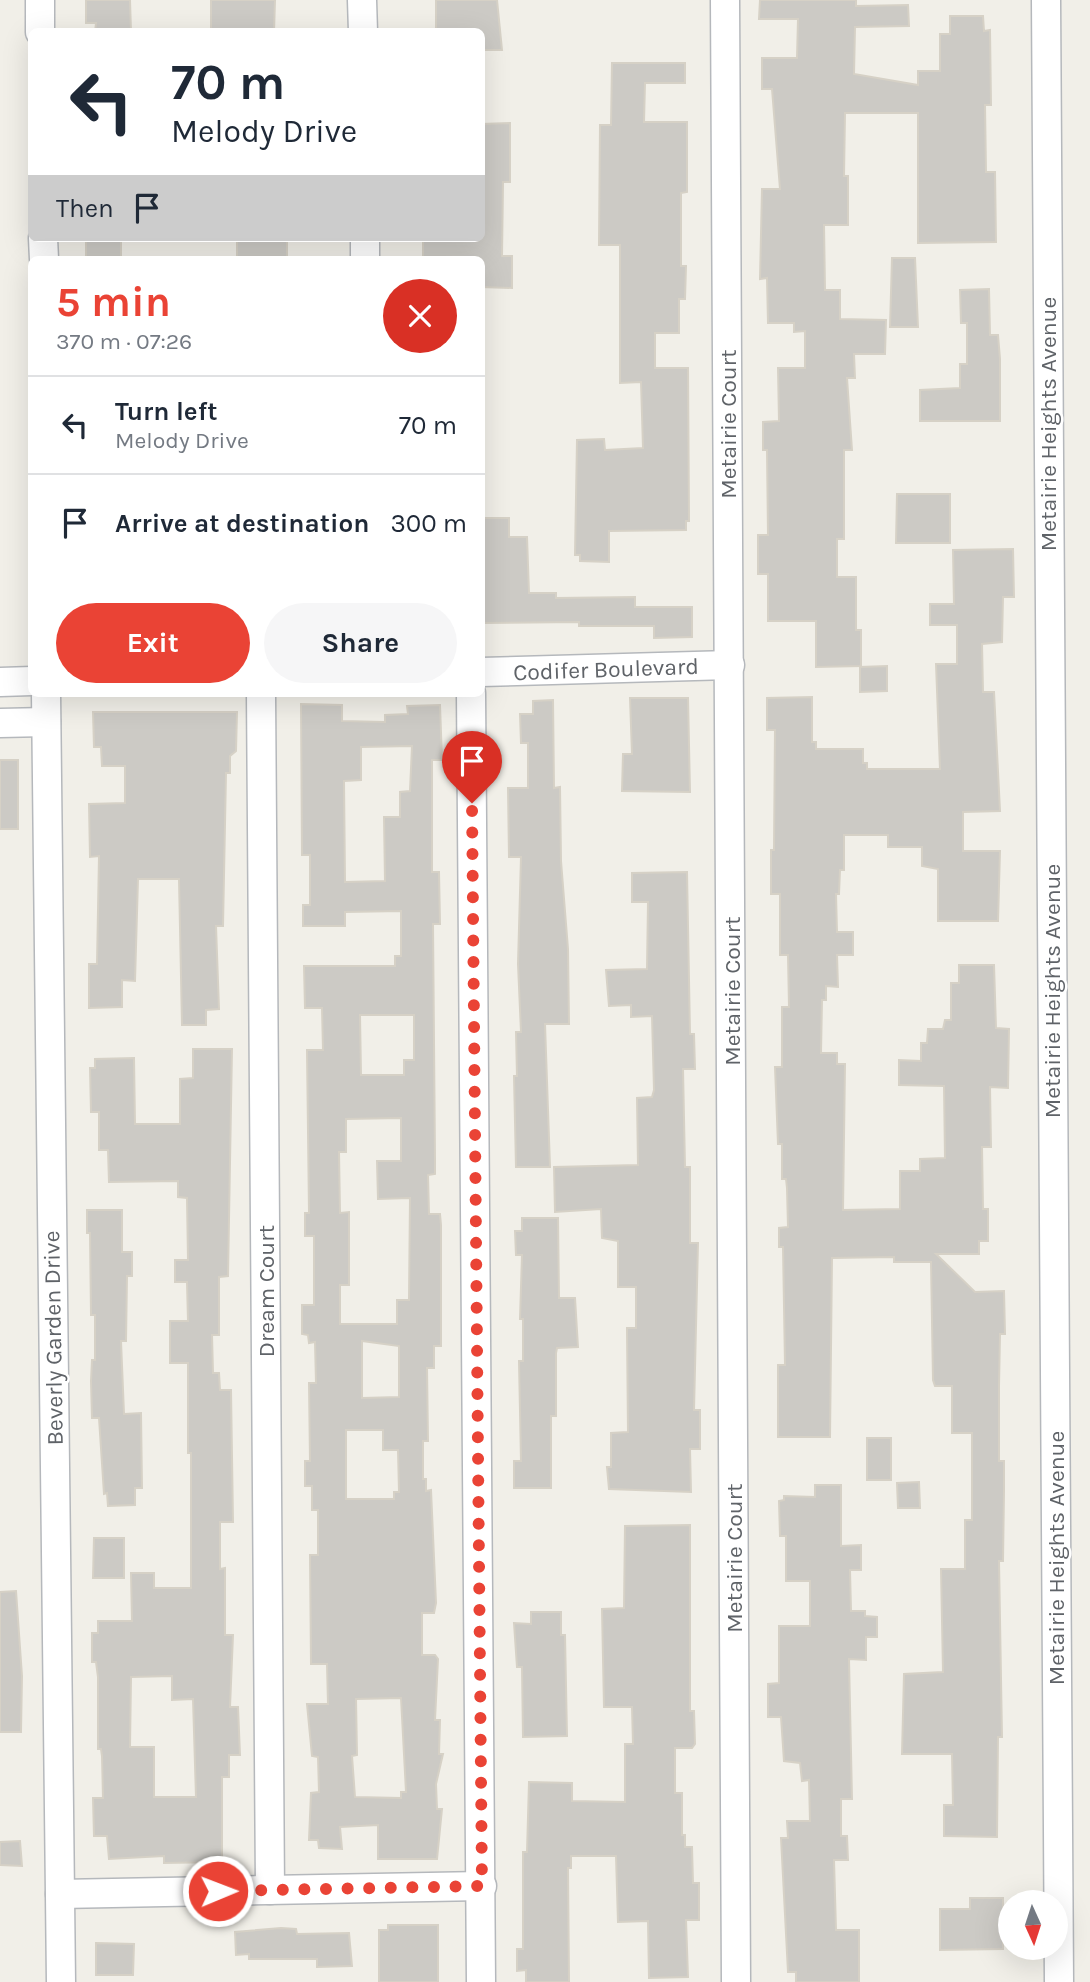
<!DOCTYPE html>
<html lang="en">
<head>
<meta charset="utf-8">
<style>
	body { margin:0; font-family:Karla,sans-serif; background:#f6f6f7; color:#1f2937; height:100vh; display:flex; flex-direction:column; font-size:26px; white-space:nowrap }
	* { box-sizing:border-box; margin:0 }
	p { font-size:23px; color:#747a83 }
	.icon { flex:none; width:38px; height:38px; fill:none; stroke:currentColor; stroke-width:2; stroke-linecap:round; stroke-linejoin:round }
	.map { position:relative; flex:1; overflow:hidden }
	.details { position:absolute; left:28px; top:256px; width:457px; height:441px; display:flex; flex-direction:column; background:#fff; border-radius:10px; box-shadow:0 7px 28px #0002 }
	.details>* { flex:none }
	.banner { position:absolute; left:28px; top:28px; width:457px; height:214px; border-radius:10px; box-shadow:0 7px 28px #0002; background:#fff; color:#1f2937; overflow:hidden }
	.needle { width:46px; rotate:177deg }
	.controls { position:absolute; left:998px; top:1890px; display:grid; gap:14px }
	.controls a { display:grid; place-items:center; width:70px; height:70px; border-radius:50%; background:#fff; box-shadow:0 7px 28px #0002; font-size:35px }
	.pin { position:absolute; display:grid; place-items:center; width:60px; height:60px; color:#fff; margin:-72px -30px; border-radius:50% 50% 50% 0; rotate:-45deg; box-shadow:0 0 7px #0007 }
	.pin .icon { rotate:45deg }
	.me { position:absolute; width:77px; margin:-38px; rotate:89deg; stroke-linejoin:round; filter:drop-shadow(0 0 5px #0008) }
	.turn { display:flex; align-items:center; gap:24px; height:147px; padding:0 28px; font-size:32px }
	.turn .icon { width:91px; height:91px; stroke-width:2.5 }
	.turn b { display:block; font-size:49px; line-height:60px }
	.then { display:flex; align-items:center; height:66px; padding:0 28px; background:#0003; gap:14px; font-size:26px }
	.round { display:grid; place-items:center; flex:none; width:74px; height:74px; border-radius:37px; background:#f6f6f7 }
	.headline { display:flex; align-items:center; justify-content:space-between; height:119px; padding:0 28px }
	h1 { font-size:42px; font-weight:700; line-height:52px; color:#ea4335 }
	.button { display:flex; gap:14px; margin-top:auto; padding:14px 28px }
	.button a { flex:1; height:80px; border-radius:42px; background:#ea4335; color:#fff; font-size:28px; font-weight:700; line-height:80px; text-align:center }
	.button a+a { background:#f6f6f7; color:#1f2937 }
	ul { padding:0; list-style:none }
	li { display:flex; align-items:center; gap:21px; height:98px; padding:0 28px; border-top:2px solid #e0e1e3 }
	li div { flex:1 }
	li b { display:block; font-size:26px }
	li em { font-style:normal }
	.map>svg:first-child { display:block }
</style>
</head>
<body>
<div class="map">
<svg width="1090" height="1982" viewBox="0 0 1090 1982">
	<rect width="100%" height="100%" fill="#f1efe8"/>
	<!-- building -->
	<g fill="#cccac5" stroke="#d6d1c6" stroke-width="2" fill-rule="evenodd">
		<polygon points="86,0 130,0 131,32 95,32 96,23 86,23"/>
		<polygon points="211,0 275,0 274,32 211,32"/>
		<polygon points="436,0 497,0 502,50 481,50 481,32 436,32"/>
		<polygon points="760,0 856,0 856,6 908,5 909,26 855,27 854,74 918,85 918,71 940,71 940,34 950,34 950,16 983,16 984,31 990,30 991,105 985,105 986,172 995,172 996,242 918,243 918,113 845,113 844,176 848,176 848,225 824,225 825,290 840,290 840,319 886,320 885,354 854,354 855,378 847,378 852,450 844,450 844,539 837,539 837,577 856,577 856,630 861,630 861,666 816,667 816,621 768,621 768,574 758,574 758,535 768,535 767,450 763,450 763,422 779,421 778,368 805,368 805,331 794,332 794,323 768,323 767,278 760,279 762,189 780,189 772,89 762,89 762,58 797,58 798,19 759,19"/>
		<polygon points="612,63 685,63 685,83 645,83 644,122 687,122 687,192 681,193 681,266 686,266 685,299 679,299 679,333 655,333 655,368 688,368 689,521 686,521 686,530 609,531 609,562 580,561 580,555 575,555 577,440 604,439 605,450 643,448 641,382 620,383 620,245 599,245 600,125 611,125"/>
		<polygon points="510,123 510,182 503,182 502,256 512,256 512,288 481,287 481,259 423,259 423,238 481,238 481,124"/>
		<rect x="86" y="238" width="35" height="21"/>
		<rect x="237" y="238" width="50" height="21"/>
		<polygon points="892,258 915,258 918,327 890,327"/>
		<polygon points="989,289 990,335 998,335 1000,359 1000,421 920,421 920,390 960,388 960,364 967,364 967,323 961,323 960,290"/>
		<polygon points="897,494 950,494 950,543 896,543"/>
		<polygon points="481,518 509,518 509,537 527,537 529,593 556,593 556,598 635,597 635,607 692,607 692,637 654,638 654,626 579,626 579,622 481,623"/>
		<polygon points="1013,549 1014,597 1003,597 1002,642 982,644 983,692 994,692 1000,811 963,812 963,851 1000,851 998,921 938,921 938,869 922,866 922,847 888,847 888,835 844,835 844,870 840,870 839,894 836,894 837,932 853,932 853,955 837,955 838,987 826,986 826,1000 822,1000 821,1053 837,1053 837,1064 845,1064 843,1210 900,1209 900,1171 920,1171 920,1159 945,1158 944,1086 899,1085 899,1060 921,1061 921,1043 927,1043 928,1029 943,1029 945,1020 951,1020 951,983 959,983 959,965 994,965 996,1028 1009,1029 1008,1088 990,1087 991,1147 982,1147 983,1209 988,1209 988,1241 979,1241 979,1254 936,1254 975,1292 1004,1291 1005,1334 1000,1334 999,1386 999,1461 1004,1461 1004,1491 1003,1561 999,1561 1002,1737 998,1737 997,1837 944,1836 944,1805 953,1805 952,1754 902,1754 904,1674 943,1672 941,1569 965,1569 965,1520 972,1520 972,1433 952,1433 952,1386 935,1386 933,1380 931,1262 894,1262 894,1257 832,1258 830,1437 778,1437 778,1365 785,1365 783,1247 779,1247 779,1228 788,1227 787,1188 786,1179 782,1179 782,1144 778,1144 775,1067 782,1067 782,1007 789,1007 788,955 780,955 780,894 771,894 771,850 774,850 775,730 767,730 767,698 812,697 812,742 816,742 816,749 863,749 863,763 867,763 867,769 940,769 936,664 957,664 957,625 930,625 930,604 954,604 953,550"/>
		<polygon points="887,666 887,691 860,692 860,667"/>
		<polygon points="630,698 688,698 690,792 622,791 623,754 632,754"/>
		<polygon points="553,700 554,788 560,787 561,861 568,949 569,1024 545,1024 550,1167 516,1167 514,1076 517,1076 516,1032 521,1032 518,964 521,857 509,857 508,788 528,788 528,743 521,743 520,714 533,714 533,701"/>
		<path d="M301 704 342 705V721L385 722V715L408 714 407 706 440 705 442 760H432V872H439L440 924H433L435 1160V1174L428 1175 429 1214H440L441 1225V1346H434V1368H427L428 1441H423V1479H426V1491L431 1490 436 1603 434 1613H422V1655H435L438 1659 435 1720H440L439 1754H443L436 1784 437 1809H442L437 1859H378V1825L340 1827 342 1849 319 1848 318 1840H309L311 1793 319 1792 318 1757 312 1756 307 1704H328L327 1664H311L310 1555H318V1510H312V1486H305V1461H310L309 1383H316L315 1342 309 1343 308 1335 302 1334V1305H314V1236H305V1213H309L307 1050H323L322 1008H305L304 966H395V956H401V911L345 912V926H303V905H310V855H302ZM412 746 410 791 400 792V817H384L385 881 345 882 344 781 361 780V747ZM360 1015H414V1060H404V1075H361ZM401 1118V1161H377L378 1199 410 1198 409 1300H397V1324H340V1285H349V1212L340 1213 339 1152H346V1119ZM362 1341 399 1346V1397L362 1398ZM346 1430H383V1450H398L399 1492H394V1499H346ZM401 1698 406 1792H401V1798L355 1797 352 1756 357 1755 356 1699Z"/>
		<polygon points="93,712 237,712 236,751 230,756 230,773 226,773 223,926 216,926 219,1009 206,1010 206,1025 182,1025 179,879 138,879 135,981 122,980 122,1007 89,1008 89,964 97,964 99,856 90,857 89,804 125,803 125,766 102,766 101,747 94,747"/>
		<rect x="0" y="760" width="18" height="69"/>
		<polygon points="687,872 690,1034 694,1034 695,1069 683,1069 685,1167 690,1167 690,1243 698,1243 694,1410 700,1410 700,1449 690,1449 691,1492 609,1489 607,1467 611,1467 611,1433 628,1432 627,1328 636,1328 636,1287 618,1287 618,1241 602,1238 601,1209 555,1212 554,1167 638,1165 637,1098 652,1097 654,1090 652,1016 631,1017 631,1005 609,1006 606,970 647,969 648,902 632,902 632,873"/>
		<path d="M193 1049H232L228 1276 219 1277V1335H212L213 1373H219L220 1390H231L233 1522H220V1569L225 1568V1635H233L230 1707H238L240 1755H229V1777H222V1862L164 1863V1856L109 1859 107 1836H94L93 1798H103L102 1756 101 1749H98V1677L96 1662H92V1633H98V1621H132L131 1573H154V1588H191V1453H188V1363H170V1321H188L187 1282H175V1260H188L187 1198 178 1197V1181L109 1182 108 1150H99V1112H91L90 1068H95V1059L134 1058 135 1124H180V1079L193 1078ZM172 1676V1700L193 1699 196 1797H154V1747H130L131 1677Z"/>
		<polygon points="87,1210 122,1210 122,1252 132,1252 132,1276 127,1276 126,1341 121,1341 124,1414 141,1413 142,1488 135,1488 135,1505 108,1506 107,1493 104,1494 99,1418 92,1418 91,1381 92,1360 95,1360 95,1315 91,1315 90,1233 87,1233"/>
		<polygon points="522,1218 558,1218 559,1298 575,1298 578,1347 557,1348 556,1353 556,1416 551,1416 551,1488 514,1488 514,1461 521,1461 519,1361 523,1361 523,1319 520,1319 522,1255 516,1255 515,1231 522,1231"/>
		<rect x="867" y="1438" width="24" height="42"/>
		<polygon points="919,1482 920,1508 898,1508 897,1483"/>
		<polygon points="815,1485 841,1485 841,1546 861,1545 861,1570 850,1570 851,1611 865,1611 865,1616 877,1617 877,1637 866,1637 866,1660 849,1659 852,1799 841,1799 841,1836 847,1836 848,1860 834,1860 836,1930 859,1930 859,1982 796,1982 796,1972 788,1972 781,1838 788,1838 787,1821 810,1821 809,1780 802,1781 800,1763 784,1761 781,1717 768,1717 768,1684 779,1683 779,1626 810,1626 810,1581 786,1581 786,1536 780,1536 779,1501 784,1500 784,1496 815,1497"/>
		<polygon points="690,1525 690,1711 694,1711 695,1744 692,1748 675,1748 675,1793 682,1793 682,1835 685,1835 685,1847 692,1847 693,1883 699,1883 699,1920 686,1920 688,1977 649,1978 648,1921 618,1922 616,1856 571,1856 571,1868 568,1868 569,1982 526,1982 526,1970 517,1971 517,1949 523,1949 523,1852 527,1852 529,1782 572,1783 572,1801 625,1802 625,1744 633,1744 632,1707 604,1707 602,1609 624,1608 625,1526"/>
		<polygon points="94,1538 124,1538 124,1578 93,1578"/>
		<polygon points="16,1591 22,1676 21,1732 0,1732 0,1592"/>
		<polygon points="531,1612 561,1612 561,1635 565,1635 567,1736 523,1737 522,1667 517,1667 514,1623 531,1624"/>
		<polygon points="20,1841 22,1866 0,1865 0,1842"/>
		<polygon points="970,1898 1003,1898 1003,1949 940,1950 940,1909 970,1909"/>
		<polygon points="388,1925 438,1925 438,1982 379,1982 379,1930 388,1930"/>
		<polygon points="281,1928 296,1929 297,1934 349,1933 352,1966 317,1967 317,1959 249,1959 249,1954 236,1955 235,1932"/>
		<polygon points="96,1943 134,1944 133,1975 96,1975"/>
	</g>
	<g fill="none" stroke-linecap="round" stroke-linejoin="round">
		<defs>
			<g id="minor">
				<polyline points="40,0 40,32"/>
				<polyline points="362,0 363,32"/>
				<polyline points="725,0 736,1982"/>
				<polyline points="1046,0 1059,1982"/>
				<polyline points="43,238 44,259"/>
				<polyline points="365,238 365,259"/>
				<polyline points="481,672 730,665"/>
				<polyline points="0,682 32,681"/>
				<polyline points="46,693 61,1982"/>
				<polyline points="261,693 270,1890"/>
				<polyline points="471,693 481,1982"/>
				<polyline points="0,723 46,722"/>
				<polyline points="60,1894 482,1886"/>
			</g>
		</defs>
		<!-- minor casing -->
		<use href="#minor" stroke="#b5b8bc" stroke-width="31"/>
		<!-- minor -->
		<use href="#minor" stroke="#fff" stroke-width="28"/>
	</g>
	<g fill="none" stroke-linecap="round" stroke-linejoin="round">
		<!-- route -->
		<polyline stroke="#ea4335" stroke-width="12" stroke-dasharray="0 21.6" points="218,1891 482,1886 472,803"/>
	</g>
	<g text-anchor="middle" stroke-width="5" stroke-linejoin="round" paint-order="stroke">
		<!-- street labels -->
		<g font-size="23" fill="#5f6368" stroke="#fff">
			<text transform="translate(728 424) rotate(-90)" y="8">Metairie Court</text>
			<text transform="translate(1048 424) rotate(-90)" y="8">Metairie Heights Avenue</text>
			<text transform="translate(606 669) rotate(-2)" y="8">Codifer Boulevard</text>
			<text transform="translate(732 991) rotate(-90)" y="8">Metairie Court</text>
			<text transform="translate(1052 991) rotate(-90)" y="8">Metairie Heights Avenue</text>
			<text transform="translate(266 1291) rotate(-90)" y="8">Dream Court</text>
			<text transform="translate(53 1338) rotate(-91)" y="8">Beverly Garden Drive</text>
			<text transform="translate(734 1558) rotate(-90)" y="8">Metairie Court</text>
			<text transform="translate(1056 1558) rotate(-90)" y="8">Metairie Heights Avenue</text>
		</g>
	</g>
</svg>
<div class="controls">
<a><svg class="needle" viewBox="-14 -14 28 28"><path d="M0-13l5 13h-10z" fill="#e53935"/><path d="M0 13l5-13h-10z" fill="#747a83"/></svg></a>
</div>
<div class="pin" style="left:472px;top:803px;background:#d93025"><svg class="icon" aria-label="arrive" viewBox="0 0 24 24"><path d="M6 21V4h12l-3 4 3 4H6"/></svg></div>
<svg class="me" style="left:218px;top:1891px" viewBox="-20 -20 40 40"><circle r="17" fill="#ea4335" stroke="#fff" stroke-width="3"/><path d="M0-11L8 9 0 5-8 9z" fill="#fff"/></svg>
<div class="banner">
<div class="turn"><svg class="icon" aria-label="left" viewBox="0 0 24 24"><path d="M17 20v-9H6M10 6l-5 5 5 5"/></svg><div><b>70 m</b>Melody Drive</div></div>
<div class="then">Then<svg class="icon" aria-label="arrive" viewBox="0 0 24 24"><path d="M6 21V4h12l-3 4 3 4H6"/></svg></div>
</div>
<section class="details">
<div class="headline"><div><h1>5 min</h1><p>370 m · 07:26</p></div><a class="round" style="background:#d93025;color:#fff"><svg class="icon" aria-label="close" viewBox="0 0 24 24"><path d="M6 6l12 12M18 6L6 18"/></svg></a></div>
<ul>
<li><svg class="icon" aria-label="left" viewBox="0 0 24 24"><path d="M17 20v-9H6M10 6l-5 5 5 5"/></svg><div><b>Turn left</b><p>Melody Drive</p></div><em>70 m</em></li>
<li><svg class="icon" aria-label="arrive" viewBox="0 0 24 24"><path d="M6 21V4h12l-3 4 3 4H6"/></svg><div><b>Arrive at destination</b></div><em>300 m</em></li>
</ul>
<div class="button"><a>Exit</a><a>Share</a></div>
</section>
</div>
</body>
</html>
